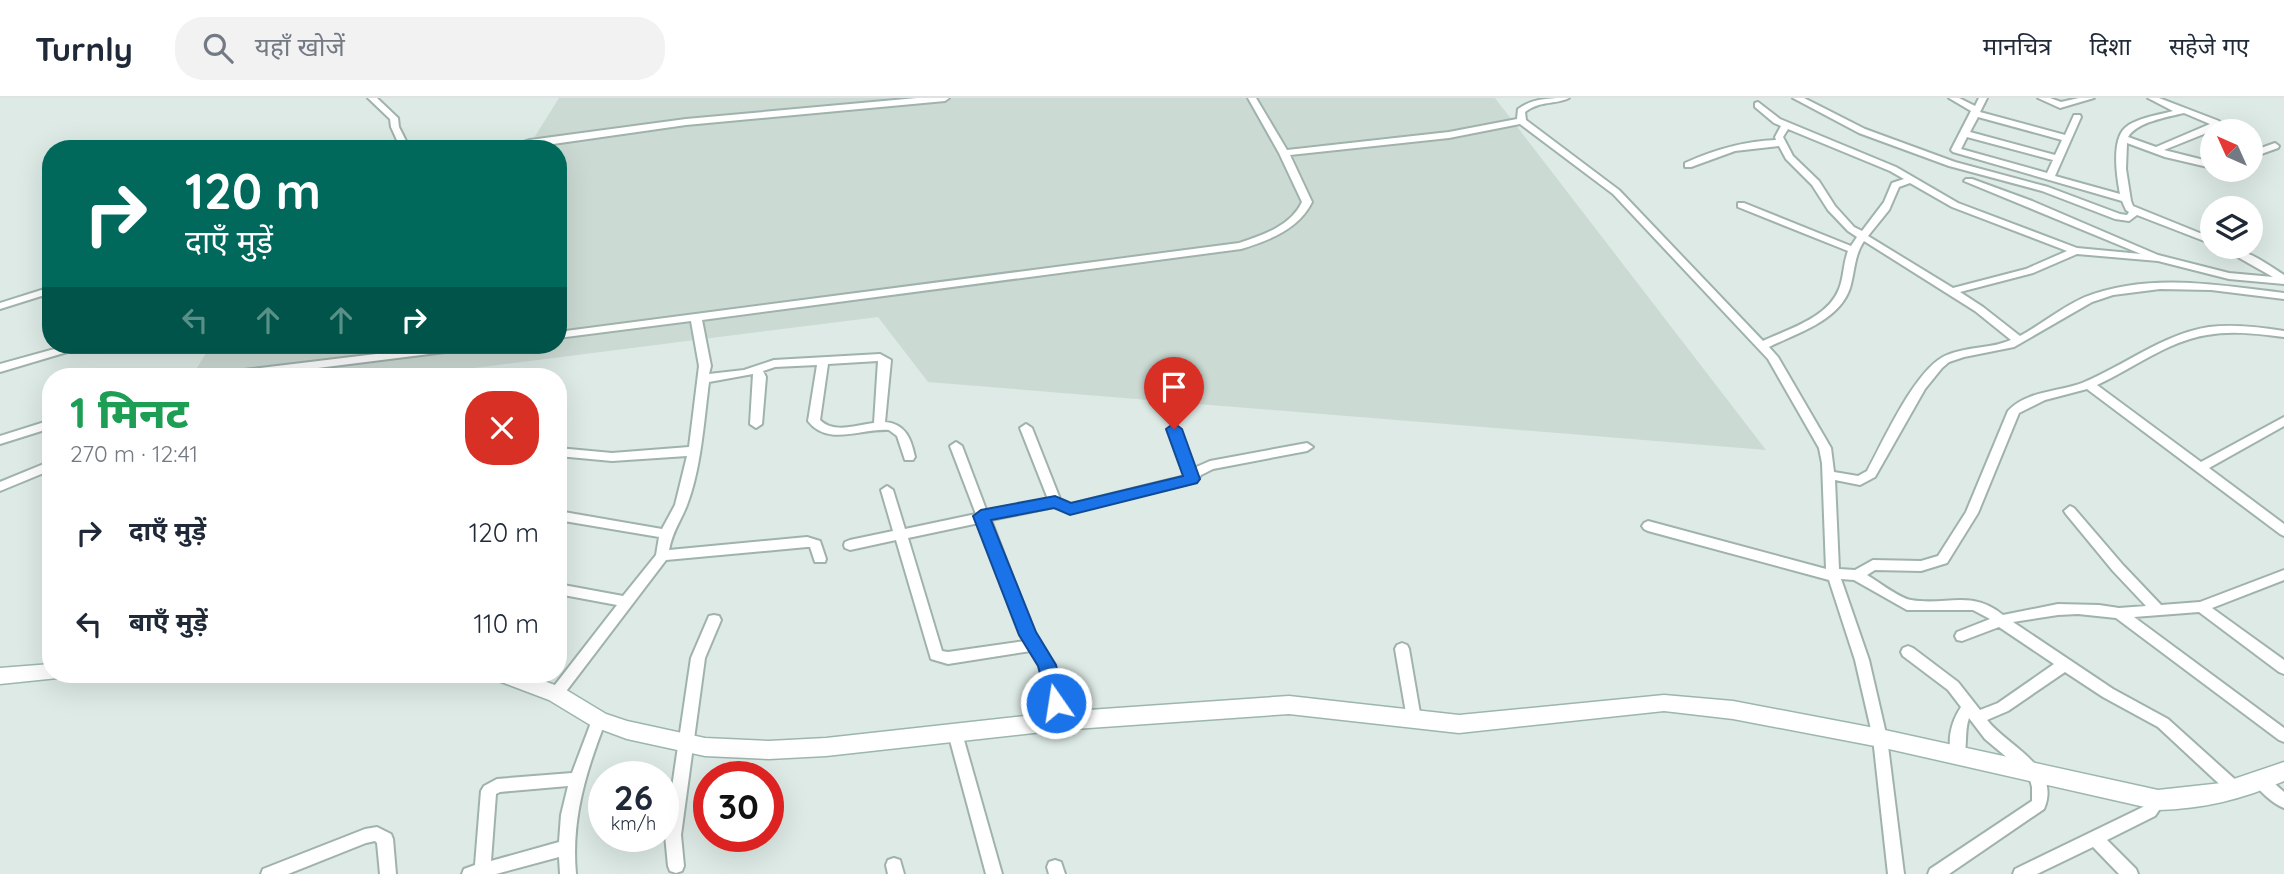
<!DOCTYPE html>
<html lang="hi">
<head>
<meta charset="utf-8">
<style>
	body { margin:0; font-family:Quicksand,"Noto Sans Devanagari",sans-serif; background:#f2f2f3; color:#1f2937; height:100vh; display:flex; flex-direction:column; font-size:26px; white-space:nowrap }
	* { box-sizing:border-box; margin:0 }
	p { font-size:23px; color:#747a83 }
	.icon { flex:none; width:38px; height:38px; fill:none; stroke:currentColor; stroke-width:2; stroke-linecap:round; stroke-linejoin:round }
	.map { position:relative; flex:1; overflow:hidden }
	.details { position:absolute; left:42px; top:270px; width:525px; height:315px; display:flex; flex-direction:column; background:#fff; border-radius:28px; box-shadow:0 7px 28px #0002 }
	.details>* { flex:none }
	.hud { position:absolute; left:42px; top:42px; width:525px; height:214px; border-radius:28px; box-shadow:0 7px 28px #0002; background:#00695c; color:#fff; overflow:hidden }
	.needle { width:46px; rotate:315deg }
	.buttons { position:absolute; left:2200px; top:21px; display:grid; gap:14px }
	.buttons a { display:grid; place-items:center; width:63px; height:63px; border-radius:50%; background:#fff; box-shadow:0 7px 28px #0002; font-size:35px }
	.speed { position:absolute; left:588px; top:663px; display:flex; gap:14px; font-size:35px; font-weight:700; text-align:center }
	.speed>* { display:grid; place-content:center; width:91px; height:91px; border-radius:50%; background:#fff; box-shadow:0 7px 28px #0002; line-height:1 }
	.speed small { font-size:18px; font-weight:400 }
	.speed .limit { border:10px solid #d22; background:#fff; color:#111 }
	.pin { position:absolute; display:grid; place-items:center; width:60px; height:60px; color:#fff; margin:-72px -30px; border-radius:50% 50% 50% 0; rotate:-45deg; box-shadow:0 0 7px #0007 }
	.pin .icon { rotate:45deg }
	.me { position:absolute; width:77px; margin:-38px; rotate:347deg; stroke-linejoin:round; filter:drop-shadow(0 0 5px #0008) }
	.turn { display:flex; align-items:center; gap:24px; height:147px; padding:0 28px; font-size:32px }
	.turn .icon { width:91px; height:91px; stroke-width:2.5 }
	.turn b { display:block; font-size:49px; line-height:60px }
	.lanes { display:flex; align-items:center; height:66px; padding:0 28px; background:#0003; justify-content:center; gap:35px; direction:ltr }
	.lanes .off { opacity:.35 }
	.round { display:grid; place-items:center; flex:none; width:74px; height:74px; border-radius:28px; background:#f2f2f3 }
	.overview { display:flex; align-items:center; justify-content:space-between; height:119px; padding:0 28px }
	h1 { font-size:42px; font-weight:800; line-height:52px; color:#1e9e55 }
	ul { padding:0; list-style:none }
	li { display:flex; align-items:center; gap:21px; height:91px; padding:0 28px }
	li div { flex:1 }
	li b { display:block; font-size:26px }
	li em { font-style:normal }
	header { display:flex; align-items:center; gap:42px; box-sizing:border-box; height:98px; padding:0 35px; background:#fff; border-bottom:2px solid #e0e1e3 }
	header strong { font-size:33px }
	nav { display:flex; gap:38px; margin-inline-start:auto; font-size:24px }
	.search { width:490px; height:63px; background:#f2f2f3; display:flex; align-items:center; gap:18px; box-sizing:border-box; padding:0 24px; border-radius:28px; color:#747a83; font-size:26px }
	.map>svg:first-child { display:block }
</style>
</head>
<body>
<header>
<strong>Turnly</strong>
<div class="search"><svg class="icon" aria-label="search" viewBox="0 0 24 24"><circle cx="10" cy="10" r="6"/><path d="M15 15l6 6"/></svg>यहाँ खोजें</div>
<nav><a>मानचित्र</a><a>दिशा</a><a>सहेजे गए</a></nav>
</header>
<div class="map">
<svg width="2284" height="776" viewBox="0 0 2284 776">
	<rect width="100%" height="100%" fill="#ddeae5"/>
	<!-- built -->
	<polygon fill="#ccdad4" points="559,0 1495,0 1766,352 928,284 878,219 410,278 192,278 211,247 558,247 558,51 527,51"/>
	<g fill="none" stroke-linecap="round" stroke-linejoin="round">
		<defs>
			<g id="street">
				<polygon points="368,0 377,0 398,20 399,29 410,51 401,51 391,29 390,21"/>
				<polygon points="917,0 949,0 945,3 686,27 518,51 502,51 530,42 686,21"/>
				<path d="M1248 0H1256L1287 52 1449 34 1517 21 1518 11C1533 0 1550 0 1569 0 1555 7 1541 2 1525 14L1526 22 1619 92 1763 243C1788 231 1828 220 1839 191 1844 179 1843 166 1848 153L1738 109V105H1744L1851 148 1857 139 1848 133 1828 112 1812 87 1786 61 1779 48 1735 53 1691 69H1685V65C1714 52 1744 43 1776 42L1775 39 1781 28 1774 25 1755 9V5L1758 4 1780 21 1896 69 1958 105 2077 150 2141 156 1964 83 1966 81H1972L2032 103 2158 157 2229 175 2273 179 2220 149C2242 148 2266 165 2284 177V186L2229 181 2158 163 2077 156 2033 175 1960 194 1983 209 2020 238C2042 226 2062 209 2085 199 2149 174 2218 187 2284 195V201L2211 192 2160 191 2113 197 2092 204 2014 249 1964 259 1949 264 1942 270 1925 291 1875 379 1860 387 1835 382 1839 471 1855 472 1873 462 1921 463 1938 458 1966 414 2008 313C2026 293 2058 294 2082 285 2124 268 2163 236 2209 229 2234 226 2259 229 2284 233V239C2259 236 2233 232 2207 237 2168 243 2132 271 2097 287L2201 364 2284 319V328L2209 370 2284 426V438L2280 436 2087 291 2045 302 2019 315 1978 415 1947 465 1921 473 1875 472 1867 477C1879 484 1899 500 1911 502 1947 508 1971 491 2003 517L2058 506 2099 507 2119 510 2146 508 2113 473 2066 416 2064 413 2070 408 2074 410 2123 467 2161 507 2200 504 2284 472V482L2212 510 2284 562V576L2279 574 2199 514 2134 519 2284 630V644L2279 642 2116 520 2078 516 2058 517 2013 524 2113 591 2168 621 2239 685 2242 690 2239 695 2234 697 2229 695 2158 629 2103 599 2065 574 2008 613 1987 622C2008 649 2062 669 2044 711L1949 776H1928L1930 771 2032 703V689L2029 678 1985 641 1969 620C1964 634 1968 649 1963 661L1958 663 1953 661C1946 644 1951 624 1961 609L1948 592 1903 558 1901 554 1903 550 1908 548 1913 550 1958 584 1980 612 1998 605 2054 566 1999 529 1962 543 1957 542 1955 538 1957 534 1990 521 1973 512H1907L1854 482 1841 481 1869 562 1887 640 1904 776H1888L1873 640 1855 562 1829 482 1648 433 1644 431 1642 428 1644 425 1648 423 1826 471 1822 365 1819 350 1768 261 1613 96 1520 26 1449 40 1290 57 1312 104C1299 131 1268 143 1241 151L702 222 711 268 709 276 744 272 774 262 880 256 891 262 885 324C906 326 911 341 915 359L913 362H905L897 338 889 332C862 330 828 349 808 323L817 267 775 269 763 273 766 279 762 326 756 330 750 326 753 276 709 284C704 323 701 371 687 407 680 425 673 432 669 452L807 439 820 443 826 461 825 464H815L810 449H807L666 462 561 600 556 602 551 600 549 596 551 592 617 507 558 496V486L623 498 656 457 659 439 558 422V413L662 431 675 407 687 358 612 363 558 358V350L612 355 689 349 699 268 691 223 558 240V234L1239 145C1263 137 1291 128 1302 104L1279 55ZM1788 31 1890 73 1904 81 1892 85 1884 104 1862 133 1854 129 1835 108 1819 83 1793 58 1783 39ZM1910 85 1952 109 2067 153 2026 171 1953 190 1868 138 1889 112 1899 89ZM1864 143 1975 213 2011 242C1991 251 1968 248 1947 257 1916 269 1883 344 1867 373L1858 378 1834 374 1831 350 1778 259 1769 249C1797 235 1839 223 1850 190 1855 173 1854 158 1864 143ZM878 263 874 325C856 327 834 336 820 322L828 266Z"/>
				<path d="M1793 0H1804L1865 31 1955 64 2048 89 2120 116 2127 117 2129 114 2126 112 2122 103 1953 54 1951 52 1971 13 1949 0H1959L1975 8 1979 0H1987L1980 14 2065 37 2074 17H2080L2081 19 2055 78 2120 96C2117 80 2111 43 2125 30 2136 20 2159 17 2173 13L2148 0H2159L2219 23 2220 25 2214 32 2164 52 2212 64V70L2165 59 2127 45 2126 71 2131 103 2133 108 2212 140V146L2137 117 2129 123 2115 121 2042 93 1949 68 1859 35ZM2184 15 2210 26 2156 49 2128 39C2137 24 2167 19 2184 15ZM1978 19 2062 42 2055 57 1970 34ZM1967 39 2053 62 2047 75 1961 51Z"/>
				<polygon points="2038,0 2050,0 2061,4 2079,0 2094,0 2060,10"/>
				<polygon points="2275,45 2279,48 2278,50 2250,60 2250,54"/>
				<polygon points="51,189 51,195 0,211 0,205"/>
				<polygon points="69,247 85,247 84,249 0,274 0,266"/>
				<polygon points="451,247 482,247 477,250 254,278 221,278 227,274"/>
				<polygon points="51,322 51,330 0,346 0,338"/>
				<path d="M1026 326 1032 330 1060 401 1071 406 1185 378 1168 331 1174 327 1180 331 1194 370 1210 363 1307 345 1313 349 1307 353 1213 371 1201 377 1196 384 1070 415 1054 409 991 422 1034 535 1054 567 1067 623 1065 627 1060 629 1055 627 1053 623 1040 568 1031 553 948 566 931 561 896 442 850 452 845 450 844 447 845 444 850 442 893 433 881 392 887 388 893 392 905 431 976 416 950 348 956 344 962 348 987 414 1048 401 1020 330ZM979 425 1025 543 948 554 942 553 908 440Z"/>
				<polygon points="51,363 51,372 0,393 0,384"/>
				<polygon points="714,517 719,518 721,522 705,560 681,737 684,768 682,773 676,775 670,773 668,768 665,737 691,560 709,518"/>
				<polygon points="1402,545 1407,547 1409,551 1421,621 1419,625 1414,627 1409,625 1407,621 1395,551 1397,547"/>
				<path d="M599 616 604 618 606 622C586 673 571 721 576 776H560L559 759 496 776H462L464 771 475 767 481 693 484 688 497 681 572 675 592 622 594 618ZM568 688 561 717 559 744 491 763 496 696 500 694Z"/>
				<polygon points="955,629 960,631 962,635 1002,776 986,776 948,635 950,631"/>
				<path d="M2261 676 2266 678 2284 694V710C2273 706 2259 693 2253 683L2256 678Z"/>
				<polygon points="2158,695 2163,697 2166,702 2155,718 2107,742 2136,771 2138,776 2119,776 2093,749 2037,776 2013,776 2015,771 2145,708 2153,697"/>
				<polygon points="377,729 391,736 393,741 396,776 380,776 377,745 375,743 366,745 288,776 261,776 263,771 365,731"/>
				<polygon points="894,760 900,762 904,776 888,776 886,767 888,762"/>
				<polygon points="1055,762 1061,764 1065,776 1049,776 1047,769 1049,764"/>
			</g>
			<g id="secondary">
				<polygon points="51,566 51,576 60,576 58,580 0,586 0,570"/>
				<path d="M493 576H525L563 590 606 616 627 623 705 640 769 643 826 640 1060 614 1289 598 1459 617 1664 597 1733 603 1880 631 2158 692 2222 685 2284 664V683C2244 701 2202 711 2158 712L1880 649 1733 621 1664 613 1459 635 1289 616 1060 632 826 658 769 661 705 658 627 641 592 628 549 602 496 582Z"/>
			</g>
		</defs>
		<!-- street casing -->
		<use href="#street" stroke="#a0b2ac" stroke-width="4"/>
		<!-- secondary casing -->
		<use href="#secondary" stroke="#9cb6ae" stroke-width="3"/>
		<!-- street -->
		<use href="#street" fill="#fff" fill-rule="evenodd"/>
		<!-- secondary -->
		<use href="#secondary" fill="#fff" fill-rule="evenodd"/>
	</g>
	<!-- route -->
	<polygon fill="#1a73e8" stroke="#114b97" stroke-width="2" points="1174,325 1182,331 1200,381 1197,385 1070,417 1054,410 991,422 1036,534 1056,567 1065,605 1062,610 1056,612 1049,610 1038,568 1019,537 973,418 981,412 1055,398 1071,405 1183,378 1166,331"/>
</svg>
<div class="buttons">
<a><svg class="needle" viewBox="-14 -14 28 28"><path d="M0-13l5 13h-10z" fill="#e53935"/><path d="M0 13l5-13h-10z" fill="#747a83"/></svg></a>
<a><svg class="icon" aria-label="layers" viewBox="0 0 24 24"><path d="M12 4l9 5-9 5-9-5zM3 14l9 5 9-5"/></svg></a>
</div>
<div class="speed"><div>26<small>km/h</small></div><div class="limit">30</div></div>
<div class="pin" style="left:1174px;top:331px;background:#d93025"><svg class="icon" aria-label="arrive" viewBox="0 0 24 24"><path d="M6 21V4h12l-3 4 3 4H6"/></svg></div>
<svg class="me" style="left:1056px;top:605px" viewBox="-20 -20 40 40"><circle r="17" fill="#1a73e8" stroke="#fff" stroke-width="3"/><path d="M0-11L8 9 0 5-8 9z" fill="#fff"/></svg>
<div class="hud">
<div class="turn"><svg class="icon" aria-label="right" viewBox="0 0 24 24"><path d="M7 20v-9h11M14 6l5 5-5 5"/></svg><div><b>120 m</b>दाएँ मुड़ें</div></div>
<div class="lanes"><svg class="icon off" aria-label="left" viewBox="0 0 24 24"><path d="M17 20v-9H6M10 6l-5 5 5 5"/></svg><svg class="icon off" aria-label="ahead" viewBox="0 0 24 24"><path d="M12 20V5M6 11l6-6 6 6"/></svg><svg class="icon off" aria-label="ahead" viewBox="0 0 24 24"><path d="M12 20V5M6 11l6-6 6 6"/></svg><svg class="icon" aria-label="right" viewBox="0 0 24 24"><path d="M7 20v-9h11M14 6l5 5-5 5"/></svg></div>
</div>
<section class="details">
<div class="overview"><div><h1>1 मिनट</h1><p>270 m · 12:41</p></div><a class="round" style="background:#d93025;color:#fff"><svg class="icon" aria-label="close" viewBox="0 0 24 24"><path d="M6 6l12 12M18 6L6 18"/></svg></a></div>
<ul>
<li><svg class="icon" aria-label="right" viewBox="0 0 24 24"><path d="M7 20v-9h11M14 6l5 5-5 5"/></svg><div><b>दाएँ मुड़ें</b></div><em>120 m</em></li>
<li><svg class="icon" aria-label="left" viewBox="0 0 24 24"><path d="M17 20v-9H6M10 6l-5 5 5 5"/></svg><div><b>बाएँ मुड़ें</b></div><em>110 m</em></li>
</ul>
</section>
</div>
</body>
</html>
